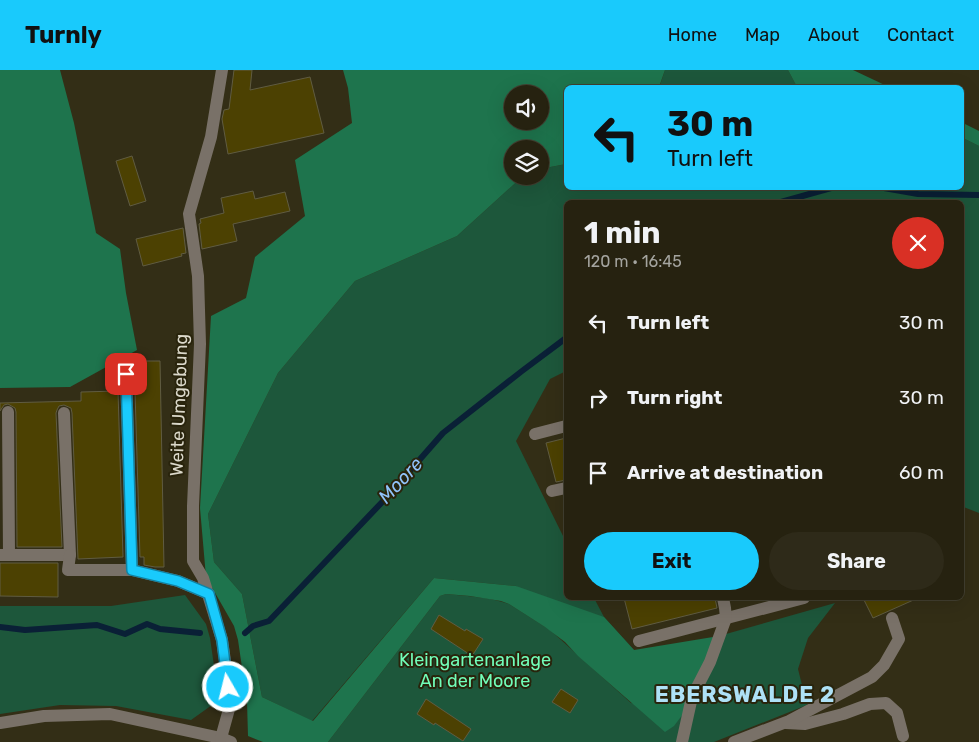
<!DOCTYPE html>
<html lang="en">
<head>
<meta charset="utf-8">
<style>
	body { margin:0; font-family:Rubik,sans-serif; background:#2e2a19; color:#f1f3f6; height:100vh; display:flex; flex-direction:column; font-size:19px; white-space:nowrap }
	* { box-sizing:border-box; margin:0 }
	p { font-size:16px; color:#a4a49f }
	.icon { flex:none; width:28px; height:28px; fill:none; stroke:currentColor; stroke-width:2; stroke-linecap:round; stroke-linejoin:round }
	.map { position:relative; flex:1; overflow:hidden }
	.side { position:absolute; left:564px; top:130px; width:400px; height:400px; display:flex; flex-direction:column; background:#262210; border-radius:8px; box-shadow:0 5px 20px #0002,0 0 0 1px #423f30 }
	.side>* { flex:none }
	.banner { position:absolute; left:564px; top:15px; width:400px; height:105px; border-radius:8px; box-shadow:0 5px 20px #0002,0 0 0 1px #423f30; background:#19cafc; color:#111; overflow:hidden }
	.tools { position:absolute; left:504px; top:15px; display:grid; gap:10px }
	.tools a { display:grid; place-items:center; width:45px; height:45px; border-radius:50%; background:#262210; box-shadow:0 5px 20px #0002,0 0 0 1px #423f30; font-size:25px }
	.pin { position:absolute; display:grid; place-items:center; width:42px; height:42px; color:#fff; margin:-21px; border-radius:10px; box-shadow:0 2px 8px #0006 }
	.me { position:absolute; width:55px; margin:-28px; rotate:352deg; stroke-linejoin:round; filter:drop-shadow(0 0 4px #0008) }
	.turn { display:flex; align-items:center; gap:18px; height:105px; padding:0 20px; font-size:22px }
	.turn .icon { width:65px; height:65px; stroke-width:2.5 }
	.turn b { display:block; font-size:35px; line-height:42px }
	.round { display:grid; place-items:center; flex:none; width:52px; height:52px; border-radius:26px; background:#2e2a19 }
	.overview { display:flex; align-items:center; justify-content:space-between; height:85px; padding:0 20px }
	h1 { font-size:30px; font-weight:700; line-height:38px }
	.primary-button { display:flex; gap:10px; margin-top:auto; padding:10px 20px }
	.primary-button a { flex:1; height:58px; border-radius:30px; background:#19cafc; color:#111; font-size:20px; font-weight:700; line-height:58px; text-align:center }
	.primary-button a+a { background:#2e2a19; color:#f1f3f6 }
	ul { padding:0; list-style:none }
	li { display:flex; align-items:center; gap:15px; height:75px; padding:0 20px }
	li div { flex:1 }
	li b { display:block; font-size:19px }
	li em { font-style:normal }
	header { display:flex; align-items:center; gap:30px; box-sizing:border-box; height:70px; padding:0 25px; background:#19cafc; color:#111 }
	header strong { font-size:24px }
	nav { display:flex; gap:28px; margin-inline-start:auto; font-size:18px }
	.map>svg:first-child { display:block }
</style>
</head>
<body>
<header>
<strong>Turnly</strong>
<nav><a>Home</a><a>Map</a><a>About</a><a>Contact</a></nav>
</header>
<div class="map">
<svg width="979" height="672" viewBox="0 0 979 672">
	<rect width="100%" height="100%" fill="#332e16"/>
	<!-- green -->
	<g fill="#1d573b">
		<polygon points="665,0 788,0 797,17 801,17 659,18"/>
		<polygon points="961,67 979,76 979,443 961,436 961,132 566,132 566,301 550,309 516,371 566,472 566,528 594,528 604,547 634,580 662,630 516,516 434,508 312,651 262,627 242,524 214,492 208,444 278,303 355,211 457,166 523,106 540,106 540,99 566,94 566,118 961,118"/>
		<path d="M446 524C467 526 489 527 509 534L550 560 631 633 686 640 678 672H328L440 526Z"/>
		<polygon points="185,525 206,554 210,568 219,630 191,650 116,636 60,635 0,644 0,536 111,536"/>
		<polygon points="835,533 808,568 798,599 807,635 714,672 682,672 719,566"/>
	</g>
	<!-- forest -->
	<g fill="#1e744d" fill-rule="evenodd">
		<polygon points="0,0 60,0 74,53 96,163 120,179 126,223 137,280 70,317 0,318"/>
		<path d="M343 0H665L659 17 566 18V94L540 99V79H512V106H523L457 166 355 211 278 303 208 444 214 492 242 524 262 627 313 651 434 508 516 516 604 547 634 580 719 566 686 640 674 656 665 662 578 586 565 572 545 557 509 534 501 531 470 526 446 524 440 526 328 672H263L248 666 247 632 238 570 234 556 206 507 200 438 211 246 246 228 255 187 305 146 295 90 352 53 348 18ZM512 24H540V51H512Z"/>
		<polygon points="788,0 853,0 889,17 797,17"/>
		<polygon points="961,52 979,61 979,76 961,67"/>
	</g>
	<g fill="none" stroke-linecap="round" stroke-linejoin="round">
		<!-- stream -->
		<g stroke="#0a2036" stroke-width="6">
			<polyline points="884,118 918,124 979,125"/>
			<polyline points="781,132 831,118"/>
			<polyline points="0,557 25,560 97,555 125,564 147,554 160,559 200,563"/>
			<polyline points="245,563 253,556 269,551 386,428 443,363 522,301 566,268"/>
		</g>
	</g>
	<!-- building -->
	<g fill="#4c4102" stroke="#605c42">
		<polygon points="234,0 252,0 250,20 310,7 324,63 228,84 222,49 224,40 229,39"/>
		<polygon points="132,86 146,131 130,136 116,91"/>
		<polygon points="253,121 255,129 285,122 290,141 233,154 237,171 202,179 199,154 201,153 200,149 224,143 221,128"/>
		<polygon points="183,158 186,183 181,184 182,186 143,196 136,169"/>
		<polygon points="140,291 160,291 164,497 155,497 144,495 144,487 140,487 135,321 141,320"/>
		<polygon points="118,321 123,487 78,489 72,343 71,338 64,335 59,336 57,340 56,343 62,477 17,477 16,342 15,338 8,334 4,335 0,341 0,333 81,331 81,322"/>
		<polygon points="566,368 566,410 556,412 546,373"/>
		<polygon points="0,493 58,493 58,527 0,526"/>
		<polygon points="624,528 715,528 717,538 632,559"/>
		<polygon points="863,528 918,528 873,548"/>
		<polygon points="439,545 465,561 466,559 483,569 472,586 431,559"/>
		<polygon points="561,619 578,630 570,643 552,632"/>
		<polygon points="426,629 471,659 463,671 435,653 434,655 417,644"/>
	</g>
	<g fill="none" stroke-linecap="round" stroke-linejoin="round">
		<!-- minor -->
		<g stroke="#797168" stroke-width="12">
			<polyline points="126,304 132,500"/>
			<polyline points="8,342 9,485"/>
			<polyline points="535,364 566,356"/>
			<polyline points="552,421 566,418"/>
			<polyline points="0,485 70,485 64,343"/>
			<polyline points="70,485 68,500 132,500 178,511 209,524"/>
			<polyline points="639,571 804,528"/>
			<polyline points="0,653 44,646 110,644 221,668 231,672"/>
			<polyline points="786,653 805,654 843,644 870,634 886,633 897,643 903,666"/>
			<polyline points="221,668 231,632 222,570 203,508 193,491 193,436 200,274 198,206 189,144 211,67 222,0"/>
			<polyline points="682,672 692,627 710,592 726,548 725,538 723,528"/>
			<polyline points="734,672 789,651 872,607 884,595 899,569 892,548"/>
		</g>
	</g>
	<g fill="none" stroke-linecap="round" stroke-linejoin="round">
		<defs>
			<polyline id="route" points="126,304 132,500 178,511 209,524 222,570 228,617"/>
		</defs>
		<!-- route casing -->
		<use href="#route" stroke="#1083a4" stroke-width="12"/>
		<!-- route -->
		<use href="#route" stroke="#19cafc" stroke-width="9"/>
	</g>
	<g text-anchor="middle" stroke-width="4" stroke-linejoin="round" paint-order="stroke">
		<!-- street labels -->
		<g font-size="18" fill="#dbd8ca" stroke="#29240c">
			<text transform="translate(179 335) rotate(-88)" y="6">Weite Umgebung</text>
		</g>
		<!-- park labels -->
		<g font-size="18" fill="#71fdb8" stroke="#29240c">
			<text x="475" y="596">Kleingartenanlage<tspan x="475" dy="21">An der Moore</tspan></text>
		</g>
		<!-- water labels -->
		<g font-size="19" font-style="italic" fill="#91c3fa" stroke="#29240c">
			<text transform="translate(400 410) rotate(-47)" y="7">Moore</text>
		</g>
		<!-- district labels -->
		<g font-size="22" font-weight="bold" letter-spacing="1" fill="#aee1f6" stroke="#29240c">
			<text x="745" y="632">EBERSWALDE 2</text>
		</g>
	</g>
</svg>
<div class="tools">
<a><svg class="icon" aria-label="sound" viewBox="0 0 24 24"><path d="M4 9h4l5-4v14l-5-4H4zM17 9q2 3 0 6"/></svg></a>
<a><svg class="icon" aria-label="layers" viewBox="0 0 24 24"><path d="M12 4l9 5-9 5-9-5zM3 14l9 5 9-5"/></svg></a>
</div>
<div class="pin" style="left:126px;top:304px;background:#d93025"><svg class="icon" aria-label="arrive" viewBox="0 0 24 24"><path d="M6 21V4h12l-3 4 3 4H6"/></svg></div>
<svg class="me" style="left:228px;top:617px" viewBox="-20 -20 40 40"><circle r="17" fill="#19cafc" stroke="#fff" stroke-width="3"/><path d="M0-11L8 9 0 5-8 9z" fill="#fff"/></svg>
<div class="banner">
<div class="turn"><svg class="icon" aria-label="left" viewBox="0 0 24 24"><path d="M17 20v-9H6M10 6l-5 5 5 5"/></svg><div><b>30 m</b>Turn left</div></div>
</div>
<section class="side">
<div class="overview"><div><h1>1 min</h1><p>120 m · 16:45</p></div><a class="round" style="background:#d93025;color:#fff"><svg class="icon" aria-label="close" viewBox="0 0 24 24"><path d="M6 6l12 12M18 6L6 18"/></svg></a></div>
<ul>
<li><svg class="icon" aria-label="left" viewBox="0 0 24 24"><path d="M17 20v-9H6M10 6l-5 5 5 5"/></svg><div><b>Turn left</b></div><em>30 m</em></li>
<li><svg class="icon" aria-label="right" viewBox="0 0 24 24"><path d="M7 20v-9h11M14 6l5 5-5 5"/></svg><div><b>Turn right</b></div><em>30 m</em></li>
<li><svg class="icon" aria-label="arrive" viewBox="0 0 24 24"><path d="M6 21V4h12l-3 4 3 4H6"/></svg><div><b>Arrive at destination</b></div><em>60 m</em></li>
</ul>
<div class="primary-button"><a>Exit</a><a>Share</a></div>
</section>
</div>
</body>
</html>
